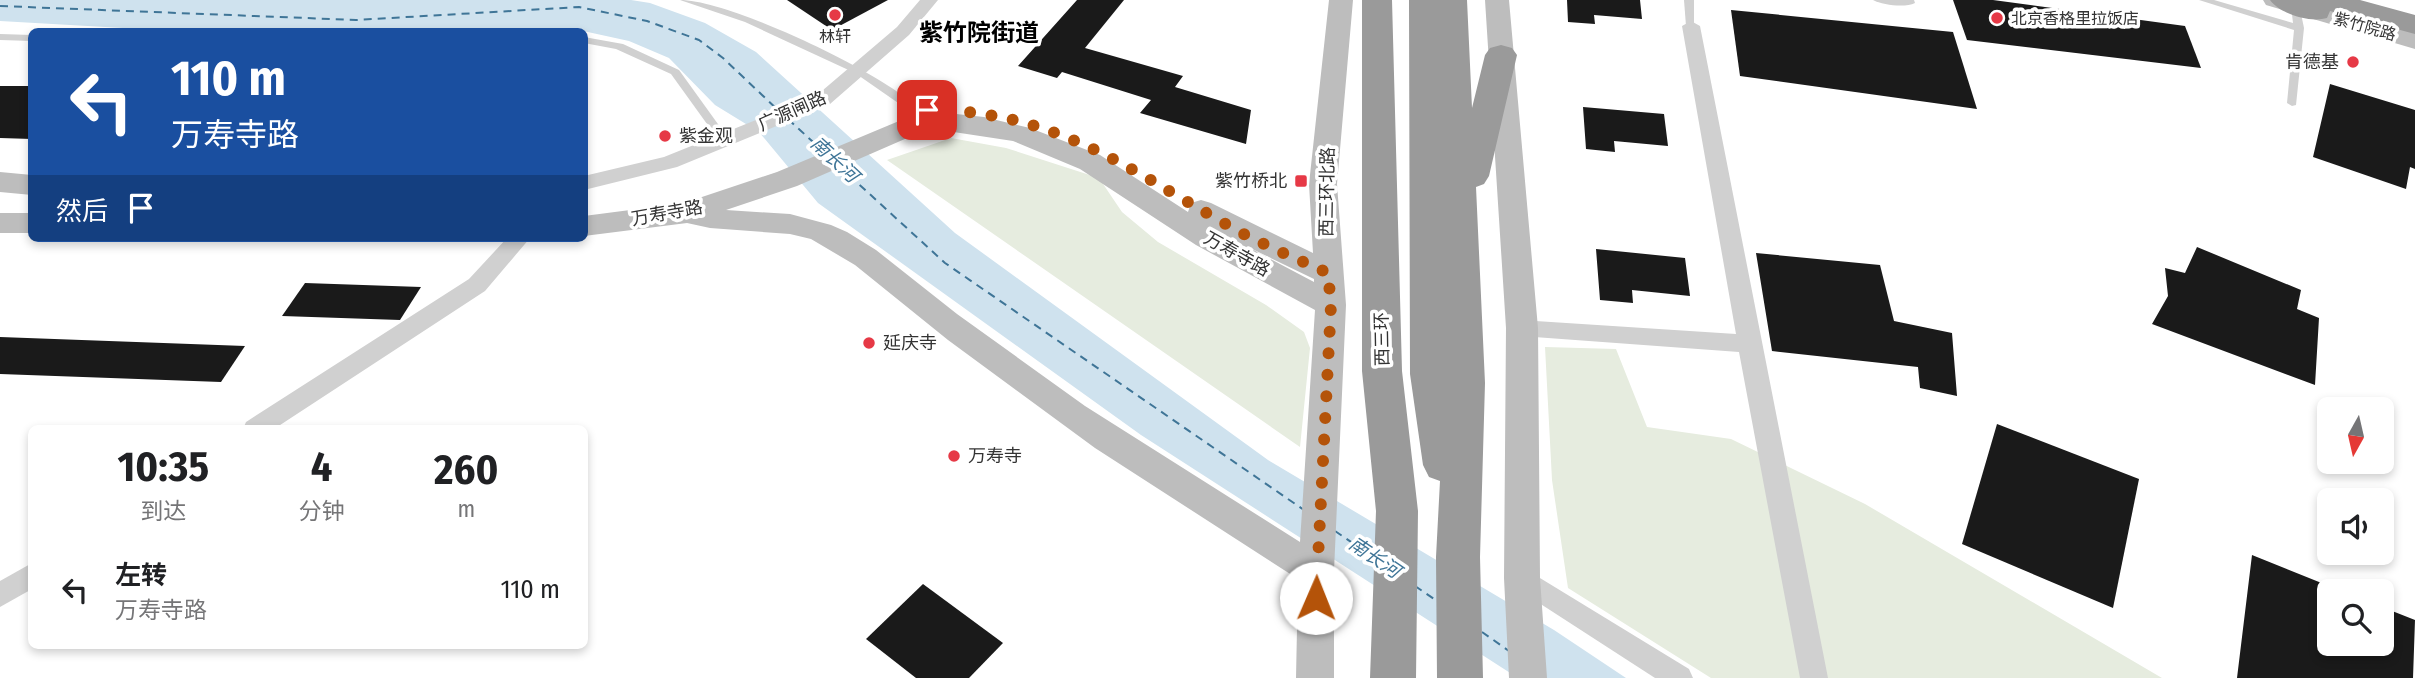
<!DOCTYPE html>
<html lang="zh">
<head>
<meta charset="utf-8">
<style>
	body { margin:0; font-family:"Fira Sans Condensed","Noto Sans SC",sans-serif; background:#f2f2f2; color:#202124; height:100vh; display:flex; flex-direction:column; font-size:26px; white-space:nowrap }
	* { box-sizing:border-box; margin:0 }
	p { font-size:23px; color:#757577 }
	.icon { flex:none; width:38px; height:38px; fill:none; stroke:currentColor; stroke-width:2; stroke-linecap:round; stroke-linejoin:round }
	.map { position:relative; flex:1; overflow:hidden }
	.side { position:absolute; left:28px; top:425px; width:560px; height:224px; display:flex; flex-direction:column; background:#fff; border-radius:10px; box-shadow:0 4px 10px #0003 }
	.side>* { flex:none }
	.banner { position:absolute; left:28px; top:28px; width:560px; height:214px; border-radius:10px; box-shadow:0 4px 10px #0003; background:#1a4fa0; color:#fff; overflow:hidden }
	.needle { width:46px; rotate:188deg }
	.buttons { position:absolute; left:2317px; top:397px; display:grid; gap:14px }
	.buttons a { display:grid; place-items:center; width:77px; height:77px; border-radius:10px; background:#fff; box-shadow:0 4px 10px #0003; font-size:35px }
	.pin { position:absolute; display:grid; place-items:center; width:60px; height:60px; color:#fff; margin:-30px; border-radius:14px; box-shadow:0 4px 10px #0006 }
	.me { position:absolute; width:77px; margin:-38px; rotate:1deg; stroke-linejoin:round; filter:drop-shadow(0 0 5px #0008) }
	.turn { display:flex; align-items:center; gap:24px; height:147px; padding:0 28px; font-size:32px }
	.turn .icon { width:91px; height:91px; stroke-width:2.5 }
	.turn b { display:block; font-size:49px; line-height:60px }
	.then { display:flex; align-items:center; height:66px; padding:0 28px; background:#0003; gap:14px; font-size:26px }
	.eta { display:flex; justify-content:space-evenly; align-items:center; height:119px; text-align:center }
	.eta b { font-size:42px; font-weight:700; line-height:49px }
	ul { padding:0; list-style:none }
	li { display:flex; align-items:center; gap:21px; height:91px; padding:0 28px }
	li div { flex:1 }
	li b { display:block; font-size:26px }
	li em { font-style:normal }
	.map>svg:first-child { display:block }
</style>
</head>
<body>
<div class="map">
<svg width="2415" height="678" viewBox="0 0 2415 678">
	<rect width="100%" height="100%" fill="#fff"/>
	<!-- green -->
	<g fill="#e6ecdf">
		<polygon points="951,138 1006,148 1099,178 1122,212 1158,242 1266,305 1304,332 1310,348 1300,447 887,160"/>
		<polygon points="1545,347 1616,349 1647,427 1731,439 1865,504 2162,678 1711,678 1568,588 1552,480"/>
	</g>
	<!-- water -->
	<polygon fill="#cfe2ee" points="0,0 631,0 650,3 705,23 756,52 955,233 1268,460 1554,630 1626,678 1518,678 1141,435 818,203 759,132 715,105 669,58 629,41 574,29 193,32 0,21"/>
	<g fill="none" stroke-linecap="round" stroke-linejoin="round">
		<!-- ferry -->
		<g stroke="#3f7597" stroke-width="2" stroke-dasharray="8 6" stroke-linecap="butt">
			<polyline points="0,6 356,20 579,7 647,21 699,40 723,58 779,111"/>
			<polyline points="788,119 825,153"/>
			<polyline points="839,166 945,263 1304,510"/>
			<polyline points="1335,531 1376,559"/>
			<polyline points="1415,586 1437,601"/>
			<polyline points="1482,632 1509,651"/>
		</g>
	</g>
	<!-- building -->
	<g fill="#1a1a1a">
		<polygon points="787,0 888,0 832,30"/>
		<polygon points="1077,0 1124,0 1085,48 1183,76 1175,87 1251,110 1246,144 1140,113 1151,100 1062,72 1057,78 1018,66"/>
		<polygon points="1567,0 1640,0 1642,19 1594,15 1595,24 1568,22"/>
		<polygon points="1953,0 1993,0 2185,26 2201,68 1967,40"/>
		<polygon points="1731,10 1953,32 1977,109 1740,76"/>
		<polygon points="2330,84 2415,110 2415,169 2410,167 2406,189 2313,157"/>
		<polygon points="0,86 32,86 32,139 0,138"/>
		<polygon points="1583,107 1664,114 1668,146 1614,141 1615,152 1586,149"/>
		<polygon points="2197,247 2301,290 2297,309 2319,318 2315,385 2152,324 2168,296 2165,268 2185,273"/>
		<polygon points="1596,249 1685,258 1690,296 1632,290 1633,303 1600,300"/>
		<polygon points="1756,253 1880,265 1894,321 1952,333 1957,396 1920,388 1918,367 1772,351"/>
		<polygon points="305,283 421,287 400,320 282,316"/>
		<polygon points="0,337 245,346 221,382 0,374"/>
		<polygon points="1997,424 2139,479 2113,608 1962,544"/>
		<polygon points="2252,555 2329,586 2329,644 2382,644 2382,607 2415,620 2413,678 2237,678"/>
		<polygon points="923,584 1003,643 969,678 916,678 866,639"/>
	</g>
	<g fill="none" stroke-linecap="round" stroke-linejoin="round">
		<!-- lane -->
		<g fill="#d0d0d0" fill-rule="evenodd">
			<path d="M680 0C731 0 888 75 923 112L922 114H914L855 73 745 22Z"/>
			<polygon points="1684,0 1694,0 1694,28 1691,29 1686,26"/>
			<path d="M1873 0H1914L1915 3C1905 8 1883 5 1873 0Z"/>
			<polygon points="2199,0 2214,0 2293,23 2291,6 2293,4 2299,4 2304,28 2296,105 2292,106 2287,103 2294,30"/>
			<polygon points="0,34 32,35 32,41 0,40"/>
			<polygon points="584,37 623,44 679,70 728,138 729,140 728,142 720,142 671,74 616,49 584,43"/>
		</g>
		<!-- street -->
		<g fill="#d0d0d0" fill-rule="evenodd">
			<polygon points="920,0 938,0 909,35 830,104 677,167 584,190 584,176 664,157 816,96 897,27"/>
			<polygon points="1691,21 1700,26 1828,678 1800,678 1739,352 1522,336 1514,334 1511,328 1514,322 1522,320 1736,334 1682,26"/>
			<polygon points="507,238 530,238 485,291 274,429 243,429 246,422 469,279"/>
			<polygon points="32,563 32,589 0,607 0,581"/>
			<polygon points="1522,567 1689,669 1693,678 1655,678 1513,586 1509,578 1513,570"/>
		</g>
		<!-- secondary -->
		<g fill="#bdbdbd" fill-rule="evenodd">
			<path d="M1329 0H1353L1337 184 1346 305 1334 571V678H1296L1298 579 1095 448 948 340 855 265 811 239 790 234 710 228 687 223 584 236V216L684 203 777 172 899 121 947 113 984 117 1030 128 1100 155 1188 212 1191 203 1201 200 1211 203 1313 253 1309 184ZM947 131 1013 141 1080 169 1196 245 1315 310 1300 542 1085 406 957 314 876 250 847 232 831 225 790 214 726 210 797 186 914 135ZM1246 246 1314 279V282Z"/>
			<polygon points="1485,0 1509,0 1538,328 1540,578 1547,678 1509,678 1504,578 1506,328"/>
			<polygon points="2263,0 2302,0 2415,33 2415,49 2266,5"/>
			<polygon points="0,172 32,175 32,195 0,192"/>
			<rect x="0" y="213" width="32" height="20"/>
		</g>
		<!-- highway -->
		<g fill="#9a9a9a" fill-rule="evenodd">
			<polygon points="1362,0 1392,0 1402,371 1418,511 1416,678 1370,678 1376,511 1362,371"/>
			<polygon points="1409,0 1467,0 1472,108 1485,55 1490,48 1501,45 1512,48 1517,55 1489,176 1484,184 1476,187 1485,383 1480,557 1483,678 1437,678 1436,557 1440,481 1429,477 1423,465 1410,374"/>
			<path d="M2270 0H2360L2415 15V34L2330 11 2327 18C2310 23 2280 14 2270 0Z"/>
		</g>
	</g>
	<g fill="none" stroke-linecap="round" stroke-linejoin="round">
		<!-- route -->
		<path stroke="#b45309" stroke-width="12" stroke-dasharray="0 21.6" d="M927 110C1050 110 1121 164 1222 222 1256 242 1293 257 1328 273L1331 305 1316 598"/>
	</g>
	<!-- markers -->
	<g fill="#e63946" stroke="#fff" stroke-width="2.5">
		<circle cx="835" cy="15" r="7"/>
		<circle cx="1997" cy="18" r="7"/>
		<circle cx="2353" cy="62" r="7"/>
		<circle cx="665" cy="136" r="7"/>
		<rect x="1294" y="174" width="14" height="14" rx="3.5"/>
		<circle cx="869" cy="343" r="7"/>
		<circle cx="954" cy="456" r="7"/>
	</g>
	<g text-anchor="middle" stroke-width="7" stroke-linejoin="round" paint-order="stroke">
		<!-- far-poi labels -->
		<g font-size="16" fill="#333" stroke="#fff" text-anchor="start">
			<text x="2011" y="24">北京香格里拉饭店</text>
			<text x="835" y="42" text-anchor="middle">林轩</text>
		</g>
		<!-- far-street labels -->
		<g font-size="16" fill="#333" stroke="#fff">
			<text transform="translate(2365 26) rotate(16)" y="6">紫竹院路</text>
		</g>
		<!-- poi labels -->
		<g font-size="18" fill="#333" stroke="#fff" text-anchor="start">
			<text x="2339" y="68" text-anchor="end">肯德基</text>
			<text x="679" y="142">紫金观</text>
			<text x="1287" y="187" text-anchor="end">紫竹桥北</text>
			<text x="883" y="349">延庆寺</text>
			<text x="968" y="462">万寿寺</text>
		</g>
		<!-- street labels -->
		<g font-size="18" fill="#333" stroke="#fff">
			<text transform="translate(792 111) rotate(-24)" y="6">广源闸路</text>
			<text transform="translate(1327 192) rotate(-89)" y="6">西三环北路</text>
			<text transform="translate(667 213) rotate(-10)" y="6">万寿寺路</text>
			<text transform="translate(1237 254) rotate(29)" y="6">万寿寺路</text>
			<text transform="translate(1382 339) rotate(-91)" y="6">西三环</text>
		</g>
		<!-- water labels -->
		<g font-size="19" font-style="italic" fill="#3f7597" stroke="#fff">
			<text transform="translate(835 159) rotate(43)" y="7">南长河</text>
			<text transform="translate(1375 557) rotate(34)" y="7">南长河</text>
		</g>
		<!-- district labels -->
		<g font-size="24" font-weight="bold" fill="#000" stroke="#fff">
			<text x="979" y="41">紫竹院街道</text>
		</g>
	</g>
</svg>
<div class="buttons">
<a><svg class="needle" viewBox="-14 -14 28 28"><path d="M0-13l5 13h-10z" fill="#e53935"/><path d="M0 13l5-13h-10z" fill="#757577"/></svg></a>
<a><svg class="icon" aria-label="sound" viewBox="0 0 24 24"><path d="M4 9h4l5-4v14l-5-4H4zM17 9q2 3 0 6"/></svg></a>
<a><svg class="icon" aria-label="search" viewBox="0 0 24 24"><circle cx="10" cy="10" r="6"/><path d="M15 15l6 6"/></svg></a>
</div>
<div class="pin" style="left:927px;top:110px;background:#d93025"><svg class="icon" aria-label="arrive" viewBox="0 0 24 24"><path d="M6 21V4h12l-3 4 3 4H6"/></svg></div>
<svg class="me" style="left:1316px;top:598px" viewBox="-20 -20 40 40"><circle r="19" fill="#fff"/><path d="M0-13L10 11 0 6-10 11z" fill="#b45309"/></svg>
<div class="banner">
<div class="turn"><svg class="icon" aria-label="left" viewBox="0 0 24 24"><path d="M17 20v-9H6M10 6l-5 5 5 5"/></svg><div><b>110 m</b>万寿寺路</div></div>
<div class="then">然后<svg class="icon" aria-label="arrive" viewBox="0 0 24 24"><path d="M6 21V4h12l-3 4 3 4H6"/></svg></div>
</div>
<section class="side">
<div class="eta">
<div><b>10:35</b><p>到达</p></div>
<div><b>4</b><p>分钟</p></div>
<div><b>260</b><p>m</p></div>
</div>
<ul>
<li><svg class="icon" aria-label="left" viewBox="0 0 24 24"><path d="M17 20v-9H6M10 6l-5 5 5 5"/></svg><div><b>左转</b><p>万寿寺路</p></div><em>110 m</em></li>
</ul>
</section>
</div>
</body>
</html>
